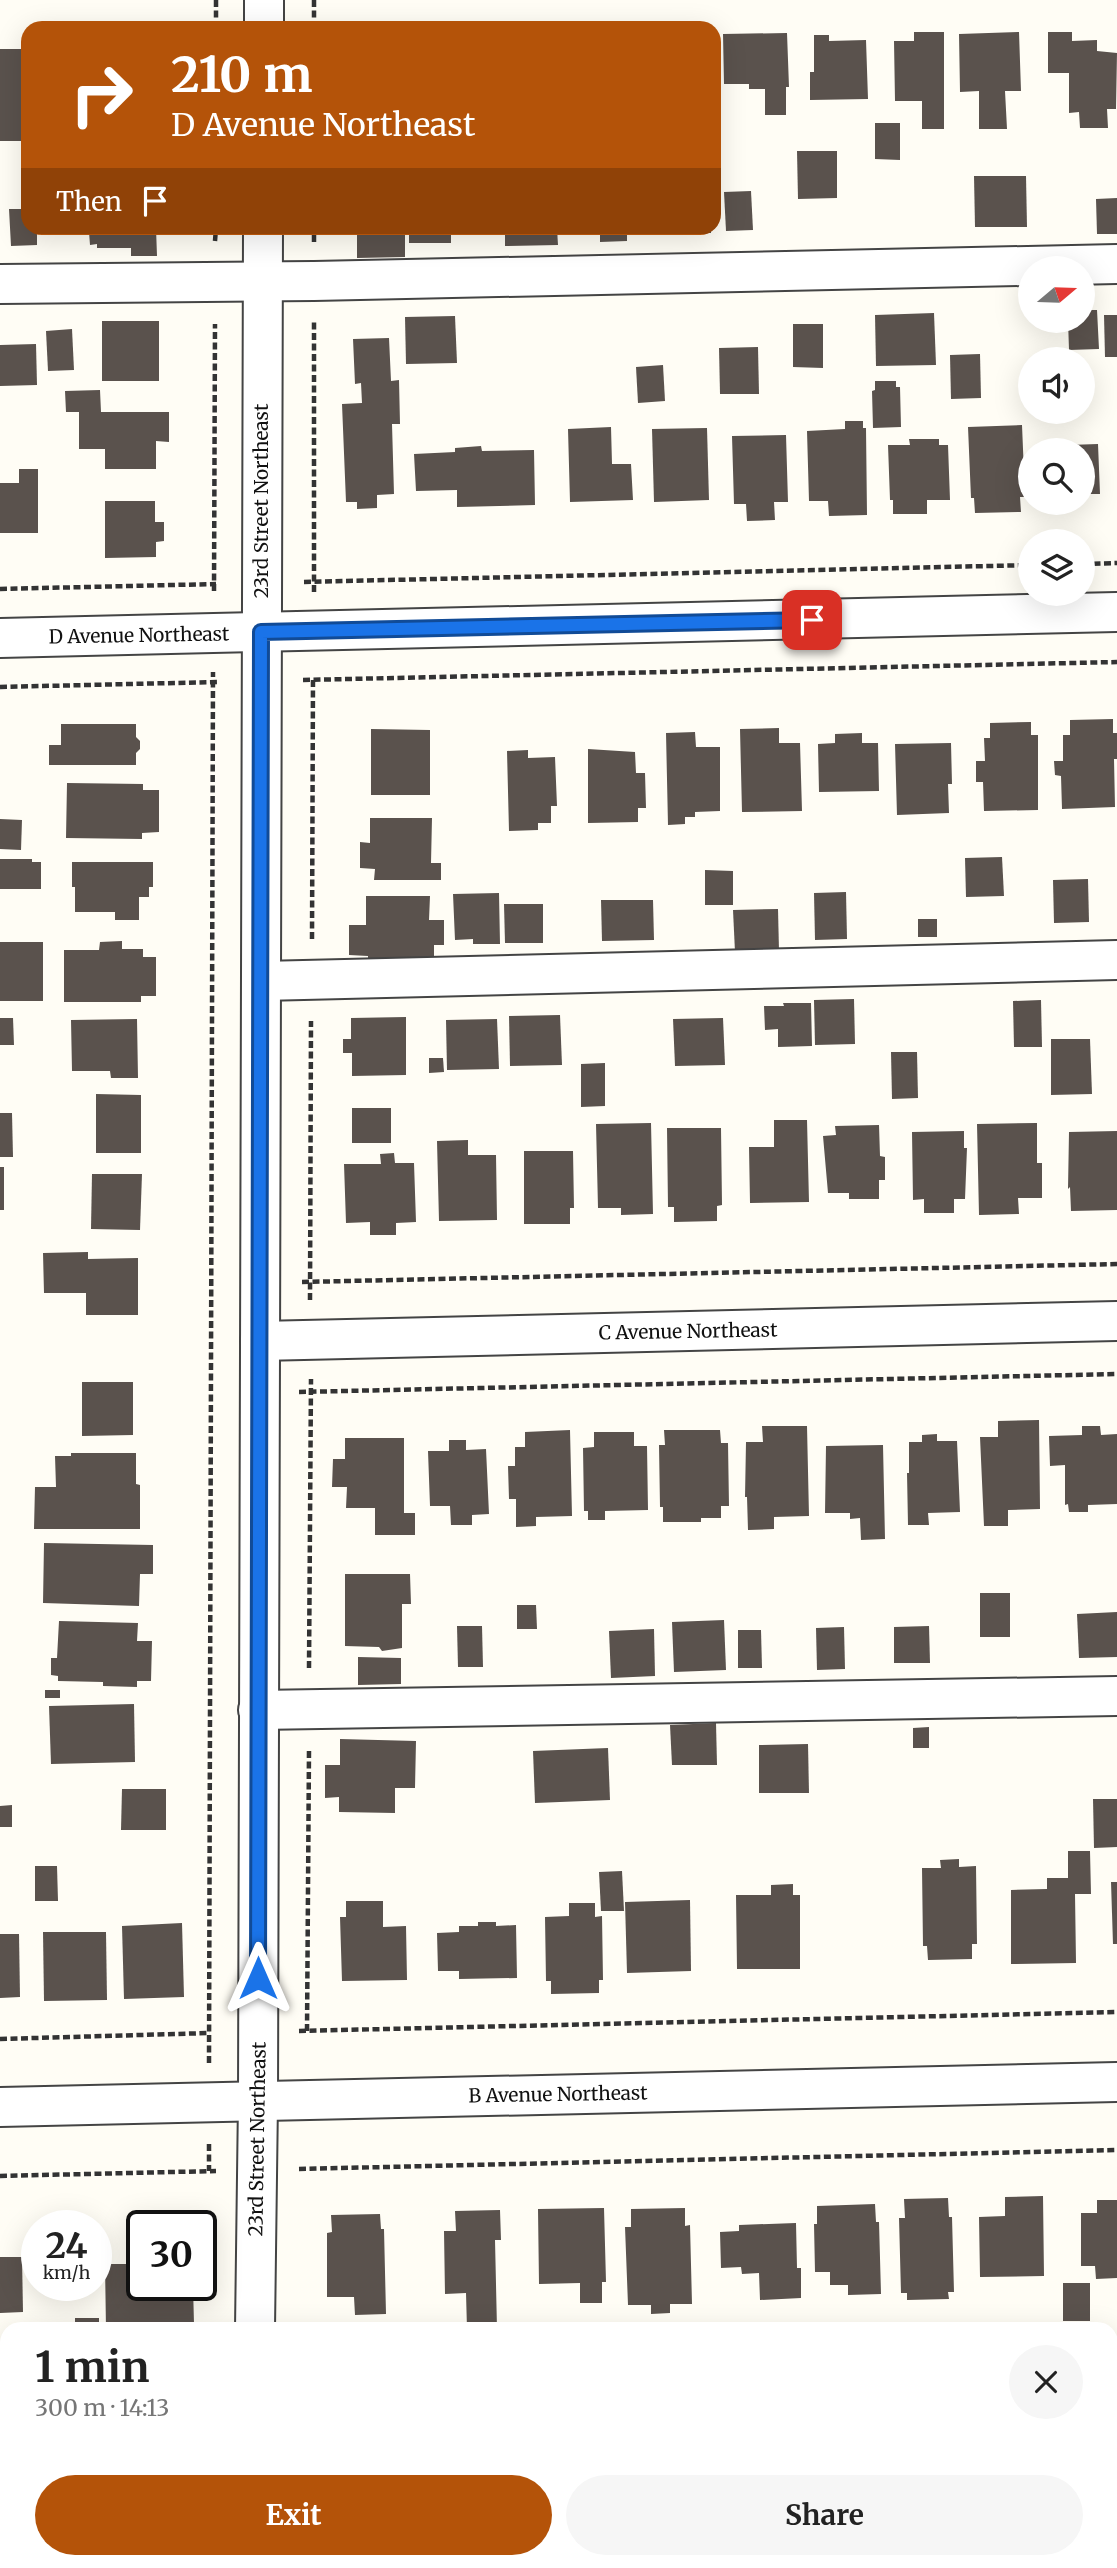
<!DOCTYPE html>
<html lang="en">
<head>
<meta charset="utf-8">
<style>
	body { margin:0; font-family:Merriweather,serif; background:#f6f6f6; color:#222; height:100vh; display:flex; flex-direction:column; font-size:26px; white-space:nowrap }
	* { box-sizing:border-box; margin:0 }
	p { font-size:23px; color:#767676 }
	.icon { flex:none; width:38px; height:38px; fill:none; stroke:currentColor; stroke-width:2; stroke-linecap:round; stroke-linejoin:round }
	.map { position:relative; flex:1; overflow:hidden }
	.side { position:absolute; left:0px; top:2322px; width:1118px; height:247px; display:flex; flex-direction:column; background:#fff; border-radius:21px 21px 0 0; box-shadow:0 7px 28px #0002 }
	.side>* { flex:none }
	.top-card { position:absolute; left:21px; top:21px; width:700px; height:214px; border-radius:21px; box-shadow:0 7px 28px #0002; background:#b45309; color:#fff; overflow:hidden }
	.needle { width:46px; rotate:71deg }
	.controls { position:absolute; left:1018px; top:256px; display:grid; gap:14px }
	.controls a { display:grid; place-items:center; width:77px; height:77px; border-radius:50%; background:#fff; box-shadow:0 7px 28px #0002; font-size:35px }
	.speed { position:absolute; left:21px; top:2210px; display:flex; gap:14px; font-size:35px; font-weight:700; text-align:center }
	.speed>* { display:grid; place-content:center; width:91px; height:91px; border-radius:50%; background:#fff; box-shadow:0 7px 28px #0002; line-height:1 }
	.speed small { font-size:18px; font-weight:400 }
	.speed .limit { border:4px solid #111; border-radius:10px; background:#fff; color:#111 }
	.pin { position:absolute; display:grid; place-items:center; width:60px; height:60px; color:#fff; margin:-30px; border-radius:14px; box-shadow:0 4px 10px #0006 }
	.me { position:absolute; width:77px; margin:-38px; rotate:0deg; stroke-linejoin:round; filter:drop-shadow(0 0 5px #0008) }
	.turn { display:flex; align-items:center; gap:24px; height:147px; padding:0 35px; font-size:32px }
	.turn .icon { width:91px; height:91px; stroke-width:2.5 }
	.turn b { display:block; font-size:49px; line-height:60px }
	.then { display:flex; align-items:center; height:66px; padding:0 35px; background:#0003; gap:14px; font-size:26px }
	.round { display:grid; place-items:center; flex:none; width:74px; height:74px; border-radius:37px; background:#f6f6f6 }
	.summary { display:flex; align-items:center; justify-content:space-between; height:119px; padding:0 35px }
	h1 { font-size:42px; font-weight:700; line-height:52px }
	.primary-button { display:flex; gap:14px; margin-top:auto; padding:14px 35px }
	.primary-button a { flex:1; height:80px; border-radius:42px; background:#b45309; color:#fff; font-size:28px; font-weight:700; line-height:80px; text-align:center }
	.primary-button a+a { background:#f6f6f6; color:#222 }
	.map>svg:first-child { display:block }
</style>
</head>
<body>
<div class="map">
<svg width="1117" height="2568" viewBox="0 0 1117 2568">
	<rect width="100%" height="100%" fill="#fffdf5"/>
	<!-- building -->
	<g fill="#5a524d">
		<polygon points="914,32 944,32 944,129 922,129 922,101 895,101 894,41 914,41"/>
		<polygon points="1019,32 1021,91 1005,91 1007,129 979,129 979,91 960,92 959,34"/>
		<polygon points="1048,32 1072,32 1072,41 1097,40 1097,51 1117,53 1116,109 1107,109 1108,128 1080,128 1079,112 1069,113 1069,73 1048,73"/>
		<polygon points="787,33 789,87 786,87 786,115 765,115 765,89 749,89 749,84 724,84 723,34"/>
		<polygon points="814,35 829,35 829,41 866,40 868,99 810,100 810,72 814,72"/>
		<rect x="0" y="49" width="28" height="92"/>
		<polygon points="875,123 900,123 900,160 875,159"/>
		<polygon points="797,151 837,151 837,198 798,199"/>
		<polygon points="974,176 1026,176 1027,227 975,227"/>
		<polygon points="751,191 753,230 726,231 724,192"/>
		<polygon points="1117,198 1117,234 1097,234 1096,199"/>
		<polygon points="9,209 28,209 28,228 37,228 37,245 11,246"/>
		<polygon points="97,228 156,228 157,256 131,256 131,248 97,248 97,244 90,245 89,232 97,232"/>
		<polygon points="357,228 405,228 405,257 357,258"/>
		<rect x="409" y="228" width="42" height="15"/>
		<polygon points="505,228 557,228 558,245 505,246"/>
		<polygon points="600,228 627,228 627,241 600,242"/>
		<rect x="663" y="228" width="48" height="5"/>
		<polygon points="1083,310 1097,310 1099,349 1069,350 1068,320 1083,320"/>
		<polygon points="934,313 936,365 876,366 875,315"/>
		<polygon points="1104,315 1117,315 1117,357 1105,357"/>
		<polygon points="455,316 457,363 406,364 405,317"/>
		<rect x="102" y="321" width="57" height="60"/>
		<polygon points="793,324 823,324 823,368 793,367"/>
		<polygon points="72,329 74,370 48,371 46,331"/>
		<polygon points="389,338 391,381 399,380 400,424 392,424 394,494 377,495 377,508 357,509 357,502 346,502 342,404 362,403 361,383 355,384 353,339"/>
		<polygon points="36,344 37,385 0,386 0,345"/>
		<polygon points="758,347 759,394 720,394 719,348"/>
		<polygon points="980,354 981,398 951,399 950,355"/>
		<polygon points="663,365 665,401 638,403 636,367"/>
		<polygon points="875,381 896,381 896,387 900,387 901,427 873,428 872,391 875,390"/>
		<polygon points="100,390 101,412 169,412 169,442 156,441 156,469 105,469 105,449 79,449 79,412 66,412 65,391"/>
		<polygon points="845,421 863,421 863,428 866,428 867,515 829,516 828,501 809,501 807,431 845,429"/>
		<polygon points="1022,425 1025,497 1020,497 1021,512 975,513 974,498 971,498 968,427"/>
		<polygon points="611,427 612,464 631,464 633,500 570,502 568,429"/>
		<polygon points="707,428 709,500 654,502 652,429"/>
		<polygon points="786,435 788,502 774,502 775,520 747,521 746,504 734,504 732,436"/>
		<polygon points="909,439 939,439 939,445 948,445 950,500 927,500 927,514 893,514 893,500 890,500 888,445 910,445"/>
		<polygon points="1098,444 1100,494 1083,494 1083,450 1039,450 1039,446"/>
		<polygon points="481,446 482,451 534,450 535,505 457,507 457,490 416,491 414,454 455,452 455,448"/>
		<polygon points="19,469 38,469 38,533 0,533 0,483 19,483"/>
		<polygon points="105,501 155,501 155,522 164,522 164,541 156,542 156,557 105,558"/>
		<polygon points="1113,719 1113,733 1117,733 1117,759 1114,759 1115,807 1062,809 1061,776 1055,775 1054,761 1063,761 1063,735 1070,735 1070,720"/>
		<polygon points="1031,722 1031,735 1038,735 1038,810 984,811 983,782 976,782 976,761 985,761 984,738 990,738 990,723"/>
		<polygon points="61,724 136,724 136,737 140,741 140,749 136,753 136,765 49,765 49,745 61,745"/>
		<polygon points="779,728 779,743 800,743 802,811 742,812 740,729"/>
		<polygon points="371,729 430,730 430,795 371,795"/>
		<polygon points="695,732 696,747 720,747 720,811 695,812 695,817 685,817 685,824 668,825 666,733"/>
		<polygon points="862,733 862,743 878,743 879,791 819,792 818,744 835,743 835,734"/>
		<polygon points="951,743 952,784 948,784 949,813 897,815 895,744"/>
		<polygon points="588,749 635,752 636,773 645,773 646,808 638,808 638,822 588,823"/>
		<polygon points="528,750 528,758 555,757 557,806 551,806 551,823 538,823 538,830 509,831 507,751"/>
		<polygon points="67,783 143,784 143,790 159,790 159,832 142,833 142,839 66,838"/>
		<polygon points="370,818 432,818 431,863 441,863 441,880 374,880 375,869 360,868 360,842 370,843"/>
		<polygon points="0,819 22,820 21,850 0,849"/>
		<polygon points="1002,857 1004,896 966,897 965,858"/>
		<polygon points="0,859 32,859 32,862 41,862 41,889 0,889"/>
		<polygon points="72,862 153,862 153,887 149,887 149,897 139,897 139,920 115,920 115,912 75,912 75,887 72,887"/>
		<polygon points="705,870 733,871 733,905 705,905"/>
		<polygon points="1088,879 1089,922 1054,923 1053,880"/>
		<polygon points="846,892 847,939 815,940 814,893"/>
		<polygon points="499,893 500,944 473,944 473,939 455,940 453,894"/>
		<polygon points="366,896 430,896 429,920 444,920 444,945 434,945 434,957 427,957 427,960 368,960 368,956 349,955 349,925 366,925"/>
		<polygon points="601,900 653,900 654,940 602,941"/>
		<polygon points="504,904 543,904 543,943 505,943"/>
		<polygon points="778,909 779,951 735,952 733,910"/>
		<rect x="918" y="919" width="19" height="18"/>
		<polygon points="122,941 122,949 143,949 143,957 156,957 156,996 141,996 141,1002 64,1002 64,950 99,950 100,942"/>
		<rect x="0" y="942" width="43" height="59"/>
		<polygon points="854,999 855,1044 815,1045 814,1000"/>
		<polygon points="1041,1000 1042,1047 1014,1047 1013,1001"/>
		<polygon points="783,1003 811,1003 812,1046 778,1047 778,1029 765,1030 764,1006 784,1006"/>
		<polygon points="560,1015 562,1065 510,1066 509,1016"/>
		<polygon points="406,1017 406,1075 352,1076 352,1053 343,1053 343,1039 351,1039 351,1018"/>
		<polygon points="0,1018 13,1018 14,1045 0,1045"/>
		<polygon points="723,1018 725,1065 675,1066 673,1019"/>
		<polygon points="137,1019 138,1078 111,1078 110,1071 72,1071 71,1020"/>
		<polygon points="497,1019 499,1069 447,1070 446,1020"/>
		<polygon points="1051,1039 1090,1039 1092,1094 1051,1095"/>
		<polygon points="891,1052 917,1052 918,1098 892,1099"/>
		<polygon points="429,1058 443,1058 444,1072 429,1073"/>
		<polygon points="605,1063 605,1106 581,1107 581,1064"/>
		<polygon points="96,1094 141,1095 141,1153 96,1153"/>
		<rect x="352" y="1108" width="39" height="35"/>
		<polygon points="0,1113 12,1113 13,1157 0,1157"/>
		<polygon points="774,1120 807,1120 809,1202 750,1203 749,1147 774,1147"/>
		<polygon points="651,1123 653,1214 621,1215 621,1208 598,1208 596,1124"/>
		<polygon points="1037,1123 1037,1163 1042,1163 1042,1198 1018,1198 1019,1214 979,1215 977,1124"/>
		<polygon points="879,1125 880,1156 885,1157 885,1180 879,1180 879,1199 849,1199 849,1193 828,1193 823,1136 836,1135 835,1126"/>
		<polygon points="667,1128 721,1128 722,1205 717,1206 717,1221 674,1222 674,1207 668,1207"/>
		<polygon points="964,1131 964,1148 967,1148 965,1199 954,1199 954,1213 924,1213 924,1199 913,1200 912,1132"/>
		<polygon points="1117,1131 1117,1210 1071,1211 1070,1187 1068,1189 1069,1132"/>
		<polygon points="468,1140 468,1155 496,1155 497,1220 439,1221 437,1141"/>
		<polygon points="524,1151 573,1151 574,1208 570,1208 570,1224 524,1224"/>
		<polygon points="394,1153 395,1163 414,1163 416,1222 396,1223 396,1235 370,1235 370,1222 346,1223 344,1164 381,1164 380,1154"/>
		<rect x="0" y="1167" width="4" height="43"/>
		<polygon points="92,1174 142,1174 140,1230 91,1229"/>
		<polygon points="88,1252 88,1259 138,1258 138,1315 86,1315 86,1293 44,1293 43,1253"/>
		<polygon points="82,1382 133,1382 133,1435 82,1436"/>
		<polygon points="1039,1420 1040,1509 1008,1510 1008,1526 984,1526 980,1437 998,1437 998,1421"/>
		<polygon points="762,1426 807,1426 809,1516 774,1517 774,1529 748,1530 747,1497 745,1497 746,1442 763,1442"/>
		<polygon points="1082,1426 1100,1426 1101,1435 1117,1434 1117,1504 1088,1505 1088,1512 1069,1512 1068,1504 1065,1505 1065,1465 1050,1466 1049,1436 1082,1435"/>
		<polygon points="570,1430 572,1516 536,1517 536,1526 516,1527 516,1499 509,1499 508,1466 515,1466 515,1447 525,1447 525,1432"/>
		<polygon points="664,1430 720,1430 721,1443 728,1443 729,1506 721,1506 721,1518 701,1518 701,1522 663,1522 663,1507 660,1507 659,1445 665,1445"/>
		<polygon points="594,1432 634,1432 634,1446 647,1446 648,1510 605,1511 605,1520 588,1520 588,1511 584,1511 583,1448 594,1447"/>
		<polygon points="937,1434 937,1441 957,1441 960,1512 928,1513 929,1525 908,1525 907,1473 909,1473 909,1442 922,1442 922,1435"/>
		<polygon points="345,1438 404,1438 404,1513 415,1513 415,1535 375,1535 375,1508 346,1508 347,1487 332,1487 333,1459 345,1459"/>
		<polygon points="449,1440 466,1440 466,1450 486,1449 489,1514 472,1515 472,1525 451,1525 450,1506 430,1506 428,1451 449,1451"/>
		<polygon points="883,1445 885,1539 861,1540 860,1518 850,1519 850,1513 825,1513 826,1446"/>
		<polygon points="71,1453 136,1453 136,1484 140,1485 140,1529 34,1529 35,1487 56,1487 55,1456 71,1456"/>
		<polygon points="44,1543 153,1545 153,1574 140,1574 139,1606 43,1603"/>
		<polygon points="345,1574 410,1574 411,1604 402,1604 402,1648 382,1651 379,1647 345,1646"/>
		<rect x="980" y="1593" width="30" height="44"/>
		<polygon points="517,1605 536,1605 537,1629 517,1629"/>
		<polygon points="1117,1612 1117,1657 1079,1658 1077,1614"/>
		<polygon points="724,1620 726,1670 674,1672 672,1622"/>
		<polygon points="59,1621 138,1623 137,1641 152,1641 151,1681 137,1681 137,1687 103,1686 103,1682 58,1681 58,1676 51,1675 51,1658 57,1658"/>
		<polygon points="457,1626 482,1626 483,1667 458,1667"/>
		<polygon points="929,1626 930,1663 894,1663 894,1627"/>
		<polygon points="844,1627 845,1669 817,1670 816,1628"/>
		<polygon points="654,1629 655,1676 611,1678 609,1631"/>
		<polygon points="738,1630 761,1630 762,1668 738,1668"/>
		<polygon points="358,1657 401,1658 401,1684 358,1685"/>
		<rect x="45" y="1690" width="15" height="8"/>
		<polygon points="134,1704 135,1762 51,1764 49,1706"/>
		<polygon points="716,1723 717,1765 672,1765 670,1725"/>
		<polygon points="929,1727 929,1748 913,1748 913,1728"/>
		<polygon points="340,1739 416,1741 415,1788 395,1788 395,1813 339,1812 339,1797 325,1798 325,1765 340,1765"/>
		<polygon points="808,1744 809,1793 759,1793 759,1745"/>
		<polygon points="608,1748 610,1800 535,1803 533,1751"/>
		<polygon points="122,1789 166,1789 166,1830 121,1830"/>
		<polygon points="1093,1799 1117,1799 1117,1847 1094,1848"/>
		<polygon points="12,1805 12,1827 0,1827 0,1806"/>
		<polygon points="1068,1851 1090,1851 1091,1894 1075,1894 1076,1963 1011,1964 1011,1890 1047,1889 1047,1878 1068,1878"/>
		<polygon points="959,1859 959,1867 976,1866 977,1944 972,1944 972,1959 928,1960 927,1946 923,1946 922,1868 941,1868 940,1860"/>
		<polygon points="35,1866 57,1866 58,1901 35,1901"/>
		<polygon points="622,1871 624,1911 601,1911 599,1872"/>
		<polygon points="1111,1882 1117,1882 1117,1944 1113,1944"/>
		<polygon points="793,1884 793,1895 800,1895 800,1969 737,1969 736,1895 771,1895 771,1885"/>
		<polygon points="690,1900 691,1971 627,1973 625,1902"/>
		<polygon points="346,1901 383,1901 383,1927 406,1926 407,1980 342,1981 340,1917 346,1917"/>
		<polygon points="569,1903 595,1903 595,1917 602,1916 603,1980 599,1980 599,1993 551,1994 551,1981 546,1981 545,1917 569,1916"/>
		<polygon points="478,1922 496,1922 496,1926 516,1925 517,1978 459,1979 459,1971 438,1971 437,1933 459,1932 459,1926 478,1926"/>
		<polygon points="182,1923 184,1997 124,1999 122,1926"/>
		<polygon points="43,1932 106,1932 107,2000 44,2001"/>
		<polygon points="0,1934 19,1934 20,1997 0,1998"/>
		<polygon points="1043,2196 1044,2276 980,2277 979,2217 1005,2216 1005,2197"/>
		<polygon points="948,2198 949,2217 952,2217 954,2292 948,2292 949,2299 907,2300 907,2293 901,2293 899,2218 905,2218 904,2199"/>
		<polygon points="1097,2200 1117,2200 1117,2278 1096,2279 1095,2266 1081,2266 1081,2213 1097,2213"/>
		<polygon points="875,2204 876,2222 879,2222 881,2294 848,2295 848,2285 830,2285 830,2272 815,2272 814,2224 817,2224 817,2206"/>
		<polygon points="604,2208 606,2282 602,2282 602,2303 580,2303 580,2283 539,2284 538,2209"/>
		<polygon points="685,2208 685,2226 690,2225 692,2304 670,2304 670,2313 651,2314 651,2305 628,2305 625,2227 631,2227 631,2209"/>
		<polygon points="500,2210 501,2240 495,2240 497,2329 467,2329 466,2293 445,2294 444,2231 456,2231 455,2211"/>
		<polygon points="380,2214 381,2229 384,2229 386,2314 355,2315 354,2297 327,2297 327,2233 332,2232 331,2215"/>
		<polygon points="796,2223 797,2268 801,2268 801,2298 760,2300 759,2273 742,2274 741,2267 721,2268 720,2232 739,2231 739,2225"/>
		<polygon points="127,2253 142,2253 142,2286 193,2286 194,2324 190,2324 190,2329 106,2329 105,2264 127,2264"/>
		<polygon points="0,2257 22,2257 23,2312 0,2313"/>
		<rect x="1063" y="2283" width="27" height="38"/>
		<rect x="75" y="2318" width="24" height="11"/>
		<rect x="519" y="2323" width="44" height="6"/>
		<rect x="1111" y="2510" width="6" height="54"/>
		<rect x="654" y="2562" width="45" height="6"/>
		<rect x="713" y="2562" width="41" height="6"/>
		<polygon points="819,2562 858,2562 858,2565 819,2566"/>
		<rect x="869" y="2562" width="59" height="6"/>
		<rect x="951" y="2562" width="47" height="6"/>
		<polygon points="1023,2562 1090,2562 1090,2568 1024,2568"/>
	</g>
	<g fill="none" stroke-linecap="round" stroke-linejoin="round">
		<defs>
			<g id="minor">
				<polyline points="264,28 264,0"/>
				<polyline points="0,284 314,281 1117,264"/>
				<polyline points="0,638 1117,612"/>
				<polyline points="262,981 1117,960"/>
				<polyline points="260,1341 1117,1321"/>
				<polyline points="258,1710 1117,1696"/>
				<polyline points="0,2107 1117,2082"/>
				<polyline points="255,2329 258,2100 263,228"/>
				<polyline points="1111,2470 1117,2470"/>
				<polyline points="253,2568 253,2562"/>
			</g>
		</defs>
		<!-- minor casing -->
		<use href="#minor" stroke="#444" stroke-width="42"/>
		<!-- path -->
		<g stroke="#333" stroke-width="4.5" stroke-dasharray="7 3.5" stroke-linecap="butt">
			<polyline points="216,28 216,0"/>
			<polyline points="314,28 314,0"/>
			<polyline points="215,241 216,228"/>
			<polyline points="314,242 314,228"/>
			<polyline points="1083,564 1117,563"/>
			<polyline points="304,582 1031,565"/>
			<polyline points="0,589 216,584"/>
			<polyline points="214,591 215,324"/>
			<polyline points="314,592 314,321"/>
			<polyline points="303,680 1117,662"/>
			<polyline points="0,687 217,682"/>
			<polyline points="312,939 313,678"/>
			<polyline points="302,1282 1117,1264"/>
			<polyline points="310,1300 311,1021"/>
			<polyline points="299,1392 1117,1374"/>
			<polyline points="309,1668 311,1379"/>
			<polyline points="299,2031 1117,2012"/>
			<polyline points="307,2031 309,1750"/>
			<polyline points="0,2039 210,2033"/>
			<polyline points="209,2063 213,672"/>
			<polyline points="209,2144 209,2171"/>
			<polyline points="299,2169 1117,2150"/>
			<polyline points="0,2176 216,2171"/>
		</g>
		<!-- minor -->
		<use href="#minor" stroke="#fff" stroke-width="38"/>
	</g>
	<g fill="none" stroke-linecap="round" stroke-linejoin="round">
		<defs>
			<polyline id="route" points="258,1978 261,632 812,620"/>
		</defs>
		<!-- route casing -->
		<use href="#route" stroke="#114b97" stroke-width="18"/>
		<!-- route -->
		<use href="#route" stroke="#1a73e8" stroke-width="12"/>
	</g>
	<g text-anchor="middle" stroke-width="7" stroke-linejoin="round" paint-order="stroke">
		<!-- street labels -->
		<g font-size="19" fill="#111" stroke="#fff">
			<text transform="translate(261 501) rotate(-90)" y="7">23rd Street Northeast</text>
			<text transform="translate(139 635) rotate(-1)" y="7">D Avenue Northeast</text>
			<text transform="translate(688 1331) rotate(-1)" y="7">C Avenue Northeast</text>
			<text transform="translate(558 2094) rotate(-1)" y="7">B Avenue Northeast</text>
			<text transform="translate(257 2139) rotate(-89)" y="7">23rd Street Northeast</text>
		</g>
	</g>
</svg>
<div class="controls">
<a><svg class="needle" viewBox="-14 -14 28 28"><path d="M0-13l5 13h-10z" fill="#e53935"/><path d="M0 13l5-13h-10z" fill="#767676"/></svg></a>
<a><svg class="icon" aria-label="sound" viewBox="0 0 24 24"><path d="M4 9h4l5-4v14l-5-4H4zM17 9q2 3 0 6"/></svg></a>
<a><svg class="icon" aria-label="search" viewBox="0 0 24 24"><circle cx="10" cy="10" r="6"/><path d="M15 15l6 6"/></svg></a>
<a><svg class="icon" aria-label="layers" viewBox="0 0 24 24"><path d="M12 4l9 5-9 5-9-5zM3 14l9 5 9-5"/></svg></a>
</div>
<div class="speed"><div>24<small>km/h</small></div><div class="limit">30</div></div>
<div class="pin" style="left:812px;top:620px;background:#d93025"><svg class="icon" aria-label="arrive" viewBox="0 0 24 24"><path d="M6 21V4h12l-3 4 3 4H6"/></svg></div>
<svg class="me" style="left:258px;top:1978px" viewBox="-20 -20 40 40"><path d="M0-17L14 15 0 8-14 15z" fill="#1a73e8" stroke="#fff" stroke-width="4"/></svg>
<div class="top-card">
<div class="turn"><svg class="icon" aria-label="right" viewBox="0 0 24 24"><path d="M7 20v-9h11M14 6l5 5-5 5"/></svg><div><b>210 m</b>D Avenue Northeast</div></div>
<div class="then">Then<svg class="icon" aria-label="arrive" viewBox="0 0 24 24"><path d="M6 21V4h12l-3 4 3 4H6"/></svg></div>
</div>
<section class="side">
<div class="summary"><div><h1>1 min</h1><p>300 m · 14:13</p></div><a class="round"><svg class="icon" aria-label="close" viewBox="0 0 24 24"><path d="M6 6l12 12M18 6L6 18"/></svg></a></div>
<div class="primary-button"><a>Exit</a><a>Share</a></div>
</section>
</div>
</body>
</html>
